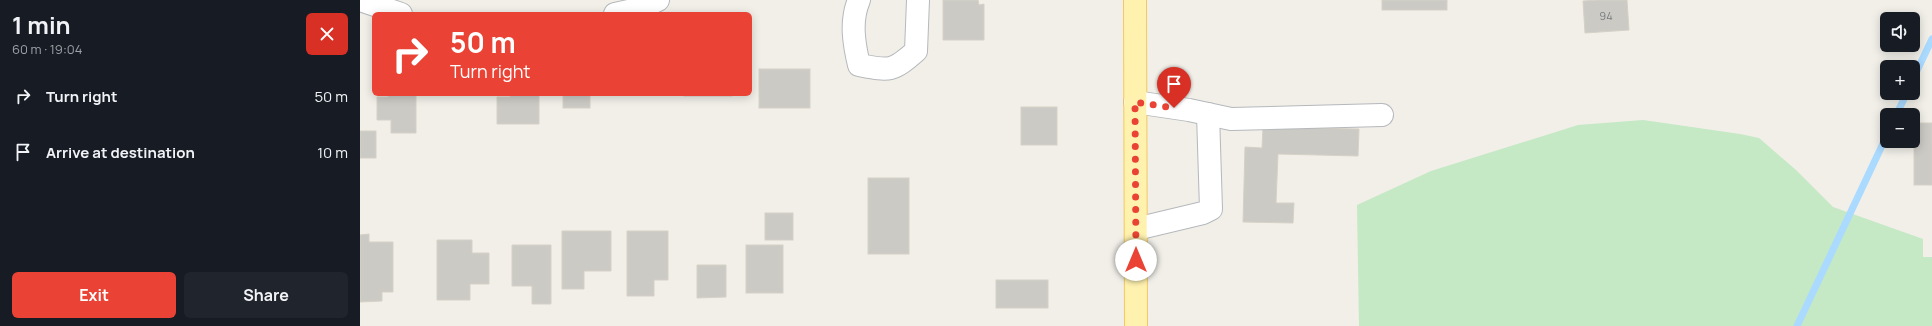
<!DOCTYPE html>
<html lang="en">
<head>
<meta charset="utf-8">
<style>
	body { margin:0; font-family:Manrope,sans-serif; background:#20242c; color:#f1f3f6; height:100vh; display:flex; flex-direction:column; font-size:15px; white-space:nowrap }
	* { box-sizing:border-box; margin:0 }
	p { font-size:13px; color:#9ea1a6 }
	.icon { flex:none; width:22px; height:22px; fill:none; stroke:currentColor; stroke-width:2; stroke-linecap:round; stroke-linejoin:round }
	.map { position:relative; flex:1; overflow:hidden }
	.panel { display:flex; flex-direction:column; background:#171b24; width:360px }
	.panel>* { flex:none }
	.guide { position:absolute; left:12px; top:12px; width:380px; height:84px; border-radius:6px; box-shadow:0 2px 10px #0003; background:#ea4335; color:#fff; overflow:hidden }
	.buttons { position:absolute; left:1520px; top:12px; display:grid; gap:8px }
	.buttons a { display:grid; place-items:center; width:40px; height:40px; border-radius:6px; background:#171b24; box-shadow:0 2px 10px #0003; font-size:20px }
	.pin { position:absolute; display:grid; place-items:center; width:34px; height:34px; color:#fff; margin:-41px -17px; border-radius:50% 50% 50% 0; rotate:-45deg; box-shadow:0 0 4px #0007 }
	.pin .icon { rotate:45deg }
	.me { position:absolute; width:44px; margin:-22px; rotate:0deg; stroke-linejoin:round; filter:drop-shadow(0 0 3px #0008) }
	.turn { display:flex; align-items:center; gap:14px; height:84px; padding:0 12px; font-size:18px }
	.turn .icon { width:52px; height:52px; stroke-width:2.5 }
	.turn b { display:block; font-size:28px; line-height:34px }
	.round { display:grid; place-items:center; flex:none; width:42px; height:42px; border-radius:6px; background:#20242c }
	.overview { display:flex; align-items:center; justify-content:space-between; height:68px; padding:0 12px }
	h1 { font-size:24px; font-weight:700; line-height:30px }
	.button { display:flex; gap:8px; margin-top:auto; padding:8px 12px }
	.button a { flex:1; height:46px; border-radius:6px; background:#ea4335; color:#fff; font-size:16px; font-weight:700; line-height:46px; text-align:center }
	.button a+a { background:#20242c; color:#f1f3f6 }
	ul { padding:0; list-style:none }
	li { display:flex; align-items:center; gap:12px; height:56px; padding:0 12px }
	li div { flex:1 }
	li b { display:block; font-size:15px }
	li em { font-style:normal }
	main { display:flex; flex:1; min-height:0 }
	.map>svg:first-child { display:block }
</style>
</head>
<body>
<main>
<section class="panel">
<div class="overview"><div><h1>1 min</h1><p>60 m · 19:04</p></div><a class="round" style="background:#d93025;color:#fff"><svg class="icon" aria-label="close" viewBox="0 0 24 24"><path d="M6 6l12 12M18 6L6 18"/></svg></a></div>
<ul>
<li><svg class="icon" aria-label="right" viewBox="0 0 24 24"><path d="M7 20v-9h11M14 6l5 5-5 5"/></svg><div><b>Turn right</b></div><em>50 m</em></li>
<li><svg class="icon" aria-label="arrive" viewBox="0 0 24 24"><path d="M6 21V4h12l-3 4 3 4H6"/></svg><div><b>Arrive at destination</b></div><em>10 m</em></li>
</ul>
<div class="button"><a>Exit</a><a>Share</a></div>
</section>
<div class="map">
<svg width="1572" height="326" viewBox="0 0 1572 326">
	<rect width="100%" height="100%" fill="#f1efe8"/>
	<!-- green -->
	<polygon fill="#c5e8c5" points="1283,120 1380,134 1399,138 1436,170 1473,207 1563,239 1563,257 1572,257 1572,326 999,326 997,205 1071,171 1218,125"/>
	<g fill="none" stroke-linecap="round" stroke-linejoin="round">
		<!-- stream -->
		<g stroke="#aadaff" stroke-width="7">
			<polyline points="1553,79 1572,39"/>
			<polyline points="1536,115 1547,93"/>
			<polyline points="1437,326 1527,135"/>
		</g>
	</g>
	<!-- building -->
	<g fill="#cccac5" stroke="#d6d1c6">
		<polygon points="583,0 618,0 619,5 624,4 624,40 583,40"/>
		<rect x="1022" y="0" width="65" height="10"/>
		<polygon points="1238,0 1267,0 1269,30 1225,33 1223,1"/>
		<rect x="399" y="69" width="51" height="39"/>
		<polygon points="28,94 56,94 56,133 31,133 31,120 17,120 17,97 28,97"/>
		<polygon points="150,94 179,94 179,124 137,124 137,97 150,97"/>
		<rect x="203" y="94" width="27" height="14"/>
		<rect x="324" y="94" width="48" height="2"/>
		<rect x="661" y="107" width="36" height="38"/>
		<rect x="1554" y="123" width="18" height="62"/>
		<polygon points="903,127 999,129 998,156 918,154 916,203 934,203 933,223 883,222 885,147 902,148"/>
		<rect x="0" y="131" width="16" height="27"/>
		<rect x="508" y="178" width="41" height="76"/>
		<rect x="405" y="213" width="28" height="27"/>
		<polygon points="202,231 251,231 251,271 224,271 224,289 202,289"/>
		<polygon points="267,231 308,231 308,280 294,280 294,296 267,296"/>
		<polygon points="9,234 9,242 33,242 33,292 22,292 22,301 0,302 0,235"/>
		<polygon points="77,240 112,240 112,253 129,253 129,284 110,284 110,300 77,300"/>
		<polygon points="152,245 191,245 191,304 172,304 172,286 152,286"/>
		<rect x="386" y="245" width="37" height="48"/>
		<polygon points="337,265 366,265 366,297 337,298"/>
		<rect x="636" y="280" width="52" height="28"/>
	</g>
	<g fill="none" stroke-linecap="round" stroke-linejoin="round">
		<defs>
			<g id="minor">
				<polyline points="0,0 41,14"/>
				<path d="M499 0C490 21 494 44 499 65 530 71 532 72 556 51L558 0"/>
				<polyline points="255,14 282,8 298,0"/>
				<polyline points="775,102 829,110 871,119 1022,115"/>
				<polyline points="776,229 843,213 851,209 848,114"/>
			</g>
			<polyline id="major" points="775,0 776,326"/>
		</defs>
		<!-- minor casing -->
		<use href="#minor" stroke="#b5b8bc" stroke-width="24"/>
		<!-- major casing -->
		<use href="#major" stroke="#f2c960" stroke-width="24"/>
		<!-- minor -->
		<use href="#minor" stroke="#fff" stroke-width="22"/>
		<!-- major -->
		<use href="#major" stroke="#fff2af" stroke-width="22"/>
	</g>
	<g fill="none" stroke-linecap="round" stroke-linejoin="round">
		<!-- route -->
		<polyline stroke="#ea4335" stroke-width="7" stroke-dasharray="0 12.6" points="776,260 775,102 814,108"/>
	</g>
	<g text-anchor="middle" stroke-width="4" stroke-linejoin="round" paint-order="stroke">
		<!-- number labels -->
		<g font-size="11" fill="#7a7d7f">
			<text x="1246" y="20">94</text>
		</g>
	</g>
</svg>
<div class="buttons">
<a><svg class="icon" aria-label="sound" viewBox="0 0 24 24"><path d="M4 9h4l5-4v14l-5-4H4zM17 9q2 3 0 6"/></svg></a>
<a>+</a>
<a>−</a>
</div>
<div class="pin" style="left:814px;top:108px;background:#d93025"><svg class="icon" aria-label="arrive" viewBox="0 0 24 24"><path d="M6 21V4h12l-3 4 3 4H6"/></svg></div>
<svg class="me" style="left:776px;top:260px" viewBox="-20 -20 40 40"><circle r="19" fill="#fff"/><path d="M0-13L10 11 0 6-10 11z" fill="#ea4335"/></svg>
<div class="guide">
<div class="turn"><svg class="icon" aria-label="right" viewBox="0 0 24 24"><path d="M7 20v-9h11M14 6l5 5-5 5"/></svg><div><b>50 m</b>Turn right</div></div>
</div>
</div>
</main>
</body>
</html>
